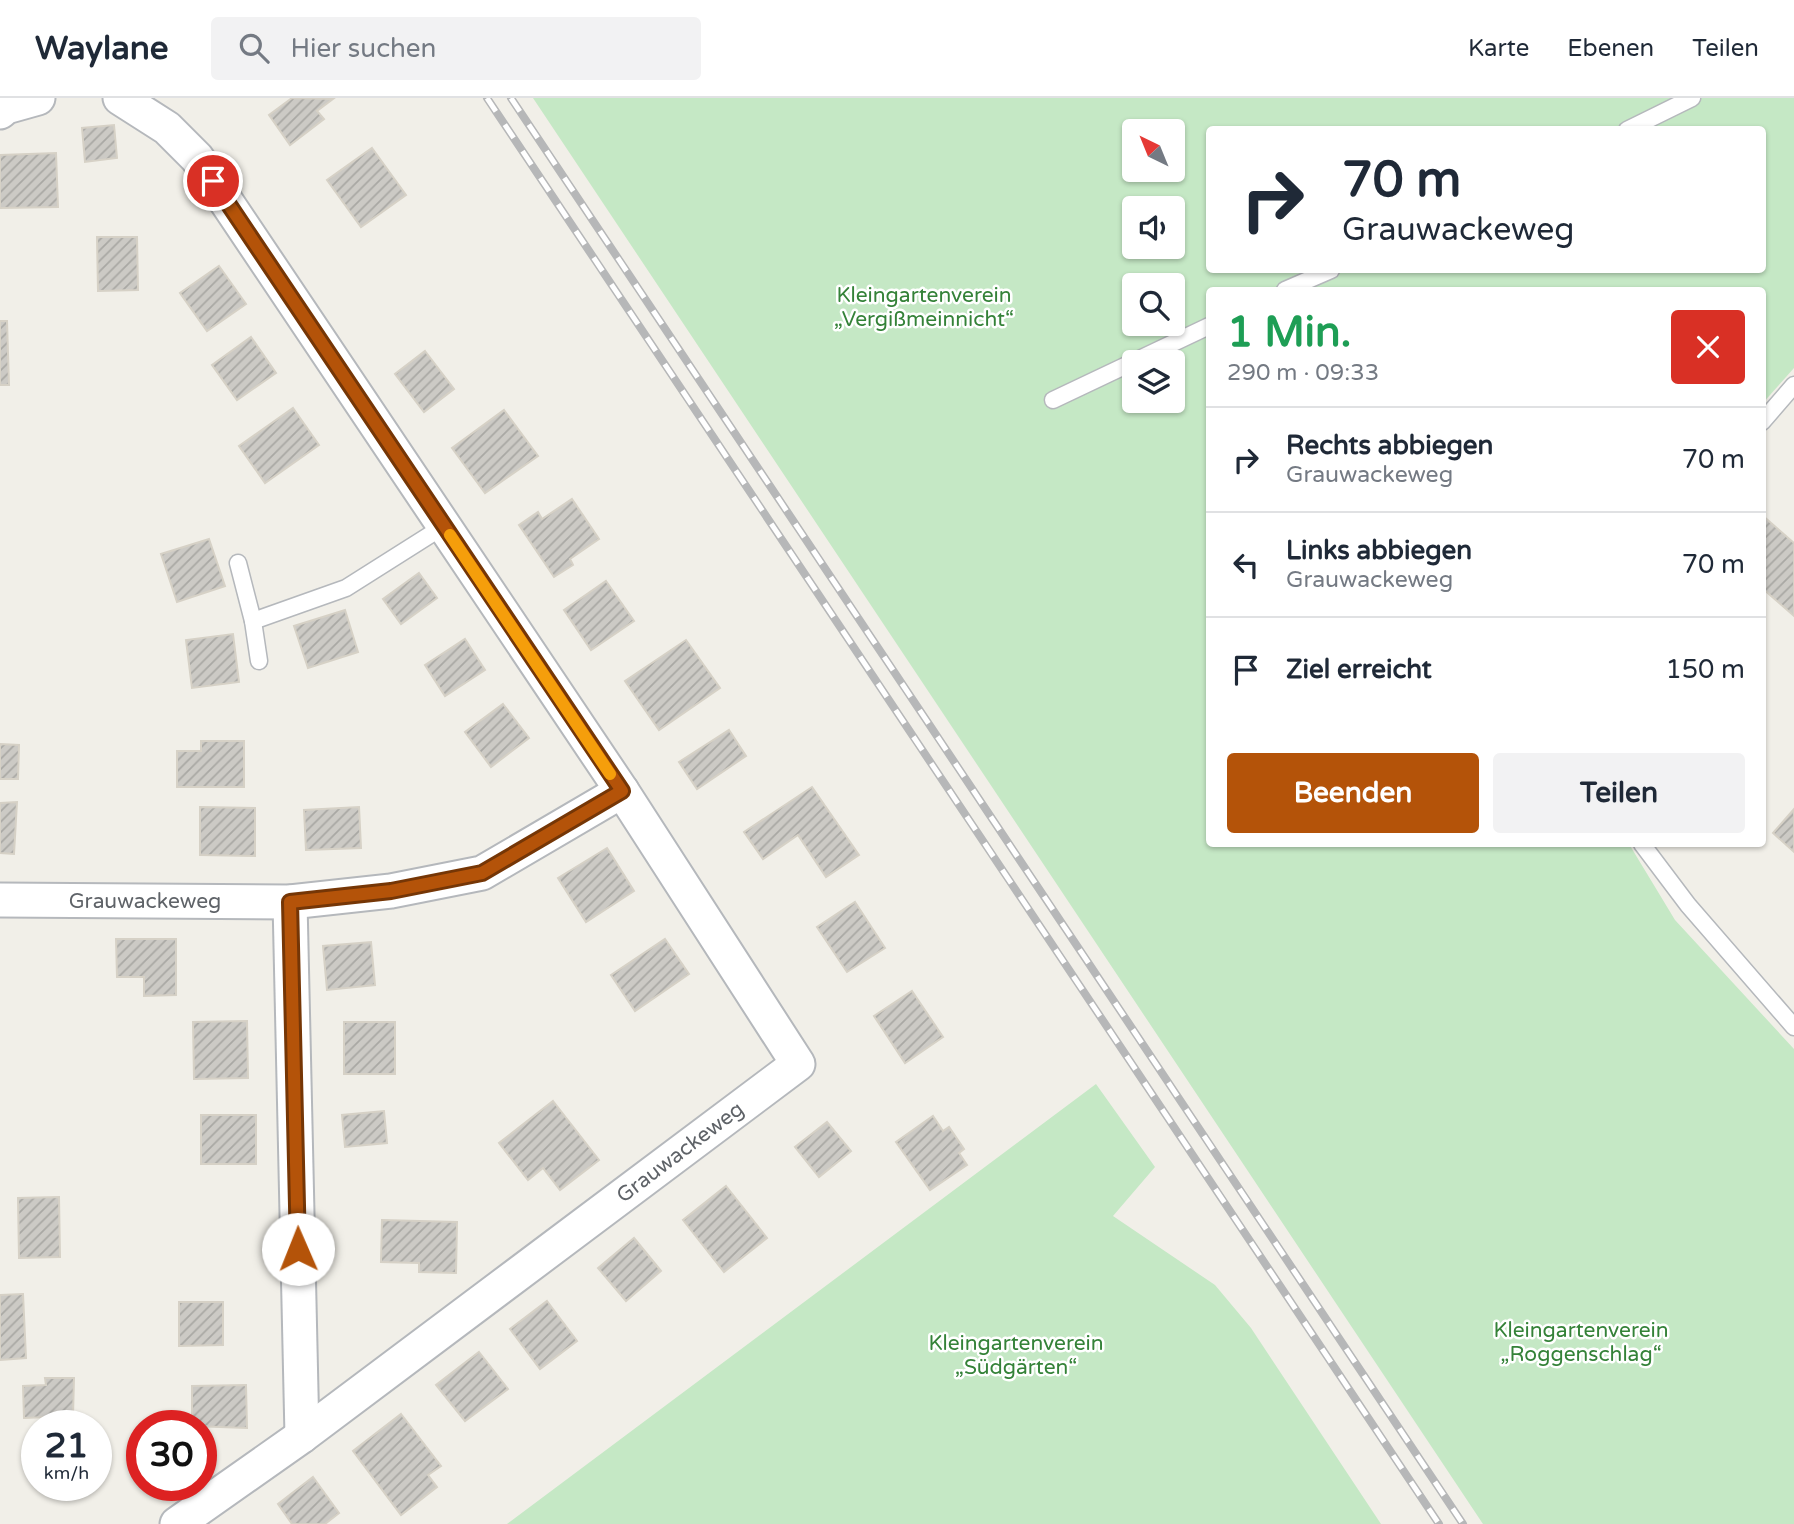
<!DOCTYPE html>
<html lang="de">
<head>
<meta charset="utf-8">
<style>
	body { margin:0; font-family:"Varela Round",sans-serif; background:#f2f2f3; color:#1f2937; height:100vh; display:flex; flex-direction:column; font-size:26px; white-space:nowrap }
	* { box-sizing:border-box; margin:0 }
	p { font-size:23px; color:#747a83 }
	.icon { flex:none; width:38px; height:38px; fill:none; stroke:currentColor; stroke-width:2; stroke-linecap:round; stroke-linejoin:round }
	.map { position:relative; flex:1; overflow:hidden }
	.details { position:absolute; left:1206px; top:189px; width:560px; height:560px; display:flex; flex-direction:column; background:#fff; border-radius:7px; box-shadow:0 2px 5px #0004 }
	.details>* { flex:none }
	.hud { position:absolute; left:1206px; top:28px; width:560px; height:147px; border-radius:7px; box-shadow:0 2px 5px #0004; background:#fff; color:#1f2937; overflow:hidden }
	.needle { width:46px; rotate:317deg }
	.buttons { position:absolute; left:1122px; top:21px; display:grid; gap:14px }
	.buttons a { display:grid; place-items:center; width:63px; height:63px; border-radius:7px; background:#fff; box-shadow:0 2px 5px #0004; font-size:35px }
	.speed { position:absolute; left:21px; top:1312px; display:flex; gap:14px; font-size:35px; font-weight:700; text-align:center }
	.speed>* { display:grid; place-content:center; width:91px; height:91px; border-radius:50%; background:#fff; box-shadow:0 2px 5px #0004; line-height:1 }
	.speed small { font-size:18px; font-weight:400 }
	.speed .limit { border:10px solid #d22; background:#fff; color:#111 }
	.pin { position:absolute; display:grid; place-items:center; width:60px; height:60px; color:#fff; margin:-30px; border:4px solid #fff; border-radius:50%; box-shadow:0 2px 7px #0007 }
	.me { position:absolute; width:77px; margin:-38px; rotate:359deg; stroke-linejoin:round; filter:drop-shadow(0 0 5px #0008) }
	.turn { display:flex; align-items:center; gap:24px; height:147px; padding:0 21px; font-size:32px }
	.turn .icon { width:91px; height:91px; stroke-width:2.5 }
	.turn b { display:block; font-size:49px; line-height:60px }
	.round { display:grid; place-items:center; flex:none; width:74px; height:74px; border-radius:7px; background:#f2f2f3 }
	.head { display:flex; align-items:center; justify-content:space-between; height:119px; padding:0 21px }
	h1 { font-size:42px; font-weight:700; line-height:52px; color:#1e9e55 }
	.primary-button { display:flex; gap:14px; margin-top:auto; padding:14px 21px }
	.primary-button a { flex:1; height:80px; border-radius:7px; background:#b45309; color:#fff; font-size:28px; font-weight:700; line-height:80px; text-align:center }
	.primary-button a+a { background:#f2f2f3; color:#1f2937 }
	ul { padding:0; list-style:none }
	li { display:flex; align-items:center; gap:21px; height:105px; padding:0 21px; border-top:2px solid #e0e1e3 }
	li div { flex:1 }
	li b { display:block; font-size:26px }
	li em { font-style:normal }
	header { display:flex; align-items:center; gap:42px; box-sizing:border-box; height:98px; padding:0 35px; background:#fff; border-bottom:2px solid #e0e1e3 }
	header strong { font-size:33px }
	nav { display:flex; gap:38px; margin-inline-start:auto; font-size:24px }
	.search { width:490px; height:63px; background:#f2f2f3; display:flex; align-items:center; gap:18px; box-sizing:border-box; padding:0 24px; border-radius:7px; color:#747a83; font-size:26px }
	.map>svg:first-child { display:block }
</style>
</head>
<body>
<header>
<strong>Waylane</strong>
<div class="search"><svg class="icon" aria-label="search" viewBox="0 0 24 24"><circle cx="10" cy="10" r="6"/><path d="M15 15l6 6"/></svg>Hier suchen</div>
<nav><a>Karte</a><a>Ebenen</a><a>Teilen</a></nav>
</header>
<div class="map">
<svg width="1794" height="1426" viewBox="0 0 1794 1426">
	<defs>
		<pattern id="building-hatch" width="6" height="6" patternUnits="userSpaceOnUse" patternTransform="scale(1.75)"><rect width="6" height="6" fill="#cccac5"/><path d="M-1 1l2-2M0 6l6-6M5 7l2-2" fill="none" stroke="#a9a8a4"/></pattern>
	</defs>
	<rect width="100%" height="100%" fill="#f1efe8"/>
	<!-- green -->
	<g fill="#c5e8c5" fill-rule="evenodd">
		<path d="M533 0H1794V270L1762 306V192H1209V746H1629L1675 822 1794 951V1426H1483ZM1209 32H1762V172H1209ZM1134 33H1172V72H1134ZM1134 110H1172V149H1134ZM1134 187H1172V226H1134ZM1134 264H1172V303H1134Z"/>
		<polygon points="1096,986 1155,1069 1113,1118 1215,1187 1251,1230 1381,1426 507,1426"/>
	</g>
	<!-- building -->
	<g fill="url(#building-hatch)" stroke="#d6d1c6" stroke-width="2">
		<polygon points="292,0 333,1 317,13 324,21 290,47 269,17"/>
		<polygon points="114,27 117,60 85,64 82,30"/>
		<polygon points="372,50 406,97 361,129 327,82"/>
		<polygon points="56,55 58,109 0,110 0,57"/>
		<polygon points="97,139 137,139 138,192 98,193"/>
		<polygon points="219,168 246,206 207,233 180,195"/>
		<polygon points="0,223 7,223 9,287 0,287"/>
		<polygon points="251,239 276,275 237,302 212,267"/>
		<polygon points="425,253 454,291 424,314 395,276"/>
		<polygon points="293,310 319,347 265,385 239,348"/>
		<polygon points="504,312 538,358 485,395 452,350"/>
		<polygon points="572,401 599,441 570,461 573,467 554,479 519,427 538,414 542,421"/>
		<polygon points="1762,417 1794,445 1794,518 1762,490"/>
		<polygon points="209,441 225,488 177,504 161,456"/>
		<polygon points="419,475 437,500 401,526 383,501"/>
		<polygon points="606,483 634,523 591,552 564,512"/>
		<polygon points="345,512 358,554 308,570 294,528"/>
		<polygon points="233,536 239,584 192,590 186,542"/>
		<polygon points="465,541 485,572 445,598 425,567"/>
		<polygon points="686,542 720,590 659,632 625,583"/>
		<polygon points="503,606 529,640 491,669 465,634"/>
		<polygon points="729,632 746,658 697,691 679,664"/>
		<polygon points="201,643 244,643 244,689 177,689 177,653 201,653"/>
		<polygon points="0,646 19,647 18,681 0,681"/>
		<polygon points="812,689 859,757 826,779 798,737 763,761 744,734"/>
		<polygon points="17,704 14,756 0,755 0,705"/>
		<polygon points="200,709 255,710 255,758 200,757"/>
		<polygon points="359,709 361,750 306,752 304,712"/>
		<polygon points="1794,711 1794,754 1773,735"/>
		<polygon points="607,750 634,793 586,824 558,780"/>
		<polygon points="855,804 885,850 847,874 817,829"/>
		<polygon points="116,841 176,841 176,897 144,898 144,879 117,879"/>
		<polygon points="665,841 689,876 635,913 611,877"/>
		<polygon points="371,844 375,887 327,892 323,848"/>
		<polygon points="912,893 943,939 905,965 874,918"/>
		<polygon points="247,923 248,980 194,981 193,924"/>
		<rect x="344" y="924" width="51" height="52"/>
		<polygon points="553,1003 599,1062 560,1092 543,1070 528,1082 499,1045"/>
		<polygon points="384,1013 387,1045 345,1049 342,1017"/>
		<rect x="201" y="1017" width="55" height="49"/>
		<polygon points="933,1018 943,1033 949,1029 964,1051 959,1055 967,1067 930,1092 896,1044"/>
		<polygon points="827,1024 851,1053 819,1079 795,1049"/>
		<polygon points="726,1088 767,1140 724,1174 683,1122"/>
		<polygon points="59,1099 60,1159 19,1160 18,1100"/>
		<polygon points="382,1122 457,1124 456,1175 419,1174 419,1165 381,1164"/>
		<polygon points="634,1140 661,1173 626,1203 598,1170"/>
		<polygon points="23,1196 26,1260 0,1262 0,1197"/>
		<polygon points="547,1203 577,1243 540,1271 510,1231"/>
		<polygon points="179,1204 223,1204 223,1247 179,1248"/>
		<polygon points="479,1254 508,1291 465,1323 436,1287"/>
		<polygon points="45,1280 74,1280 73,1318 24,1320 23,1288 46,1287"/>
		<polygon points="246,1287 247,1330 192,1328 192,1288"/>
		<polygon points="401,1316 441,1368 428,1377 437,1389 401,1417 353,1353"/>
		<polygon points="313,1379 339,1415 325,1426 292,1426 278,1406"/>
	</g>
	<g fill="none" stroke-linecap="round" stroke-linejoin="round">
		<defs>
			<g id="lane">
				<polyline points="1627,32 1692,0"/>
				<polyline points="1285,192 1331,172"/>
				<polyline points="1053,302 1209,228"/>
				<polyline points="1762,324 1794,287"/>
				<polyline points="238,465 253,523 259,563"/>
				<polyline points="253,523 346,490 444,428"/>
				<polyline points="1642,746 1688,807 1794,929"/>
			</g>
			<g id="street">
				<polyline points="120,0 167,30 197,60 622,693 798,966 302,1338 177,1426"/>
				<polyline points="0,14 6,9 38,0"/>
				<polyline points="0,802 290,804 391,793 482,775 622,693"/>
				<polyline points="290,804 302,1338"/>
			</g>
		</defs>
		<!-- lane casing -->
		<use href="#lane" stroke="#b5b8bc" stroke-width="19"/>
		<!-- street casing -->
		<use href="#street" stroke="#b5b8bc" stroke-width="37"/>
		<!-- lane -->
		<use href="#lane" stroke="#fff" stroke-width="16"/>
		<!-- street -->
		<use href="#street" stroke="#fff" stroke-width="33"/>
		<defs>
			<g id="rail">
				<polyline points="487,0 1439,1426"/>
				<polyline points="511,0 1463,1426"/>
			</g>
		</defs>
		<!-- rail casing -->
		<use href="#rail" stroke="#b6b7b8" stroke-width="8"/>
		<!-- rail -->
		<use href="#rail" stroke="#fff" stroke-width="5" stroke-dasharray="16" stroke-linecap="butt"/>
	</g>
	<g fill="none" stroke-linecap="round" stroke-linejoin="round">
		<defs>
			<polyline id="route" points="213,83 622,693 482,775 391,793 290,804 298,1151"/>
		</defs>
		<!-- route casing -->
		<use href="#route" stroke="#753606" stroke-width="18"/>
		<!-- route -->
		<use href="#route" stroke="#b45309" stroke-width="12"/>
		<!-- slow -->
		<polyline stroke="#f59e0b" stroke-width="12" points="450,437 610,676"/>
	</g>
	<g text-anchor="middle" stroke-width="5" stroke-linejoin="round" paint-order="stroke">
		<!-- park labels -->
		<g font-size="21" fill="#348238" stroke="#fff">
			<text x="924" y="204">Kleingartenverein<tspan x="924" dy="24">„Vergißmeinnicht“</tspan></text>
			<text x="1581" y="1239">Kleingartenverein<tspan x="1581" dy="24">„Roggenschlag“</tspan></text>
			<text x="1016" y="1252">Kleingartenverein<tspan x="1016" dy="24">„Südgärten“</tspan></text>
		</g>
		<!-- street labels -->
		<g font-size="21" fill="#5f6368" stroke="#fff">
			<text x="145" y="810">Grauwackeweg</text>
			<text transform="translate(680 1054) rotate(-37)" y="7">Grauwackeweg</text>
		</g>
	</g>
</svg>
<div class="buttons">
<a><svg class="needle" viewBox="-14 -14 28 28"><path d="M0-13l5 13h-10z" fill="#e53935"/><path d="M0 13l5-13h-10z" fill="#747a83"/></svg></a>
<a><svg class="icon" aria-label="sound" viewBox="0 0 24 24"><path d="M4 9h4l5-4v14l-5-4H4zM17 9q2 3 0 6"/></svg></a>
<a><svg class="icon" aria-label="search" viewBox="0 0 24 24"><circle cx="10" cy="10" r="6"/><path d="M15 15l6 6"/></svg></a>
<a><svg class="icon" aria-label="layers" viewBox="0 0 24 24"><path d="M12 4l9 5-9 5-9-5zM3 14l9 5 9-5"/></svg></a>
</div>
<div class="speed"><div>21<small>km/h</small></div><div class="limit">30</div></div>
<div class="pin" style="left:213px;top:83px;background:#d93025"><svg class="icon" aria-label="arrive" viewBox="0 0 24 24"><path d="M6 21V4h12l-3 4 3 4H6"/></svg></div>
<svg class="me" style="left:298px;top:1151px" viewBox="-20 -20 40 40"><circle r="19" fill="#fff"/><path d="M0-13L10 11 0 6-10 11z" fill="#b45309"/></svg>
<div class="hud">
<div class="turn"><svg class="icon" aria-label="right" viewBox="0 0 24 24"><path d="M7 20v-9h11M14 6l5 5-5 5"/></svg><div><b>70 m</b>Grauwackeweg</div></div>
</div>
<section class="details">
<div class="head"><div><h1>1 Min.</h1><p>290 m · 09:33</p></div><a class="round" style="background:#d93025;color:#fff"><svg class="icon" aria-label="close" viewBox="0 0 24 24"><path d="M6 6l12 12M18 6L6 18"/></svg></a></div>
<ul>
<li><svg class="icon" aria-label="right" viewBox="0 0 24 24"><path d="M7 20v-9h11M14 6l5 5-5 5"/></svg><div><b>Rechts abbiegen</b><p>Grauwackeweg</p></div><em>70 m</em></li>
<li><svg class="icon" aria-label="left" viewBox="0 0 24 24"><path d="M17 20v-9H6M10 6l-5 5 5 5"/></svg><div><b>Links abbiegen</b><p>Grauwackeweg</p></div><em>70 m</em></li>
<li><svg class="icon" aria-label="arrive" viewBox="0 0 24 24"><path d="M6 21V4h12l-3 4 3 4H6"/></svg><div><b>Ziel erreicht</b></div><em>150 m</em></li>
</ul>
<div class="primary-button"><a>Beenden</a><a>Teilen</a></div>
</section>
</div>
</body>
</html>
